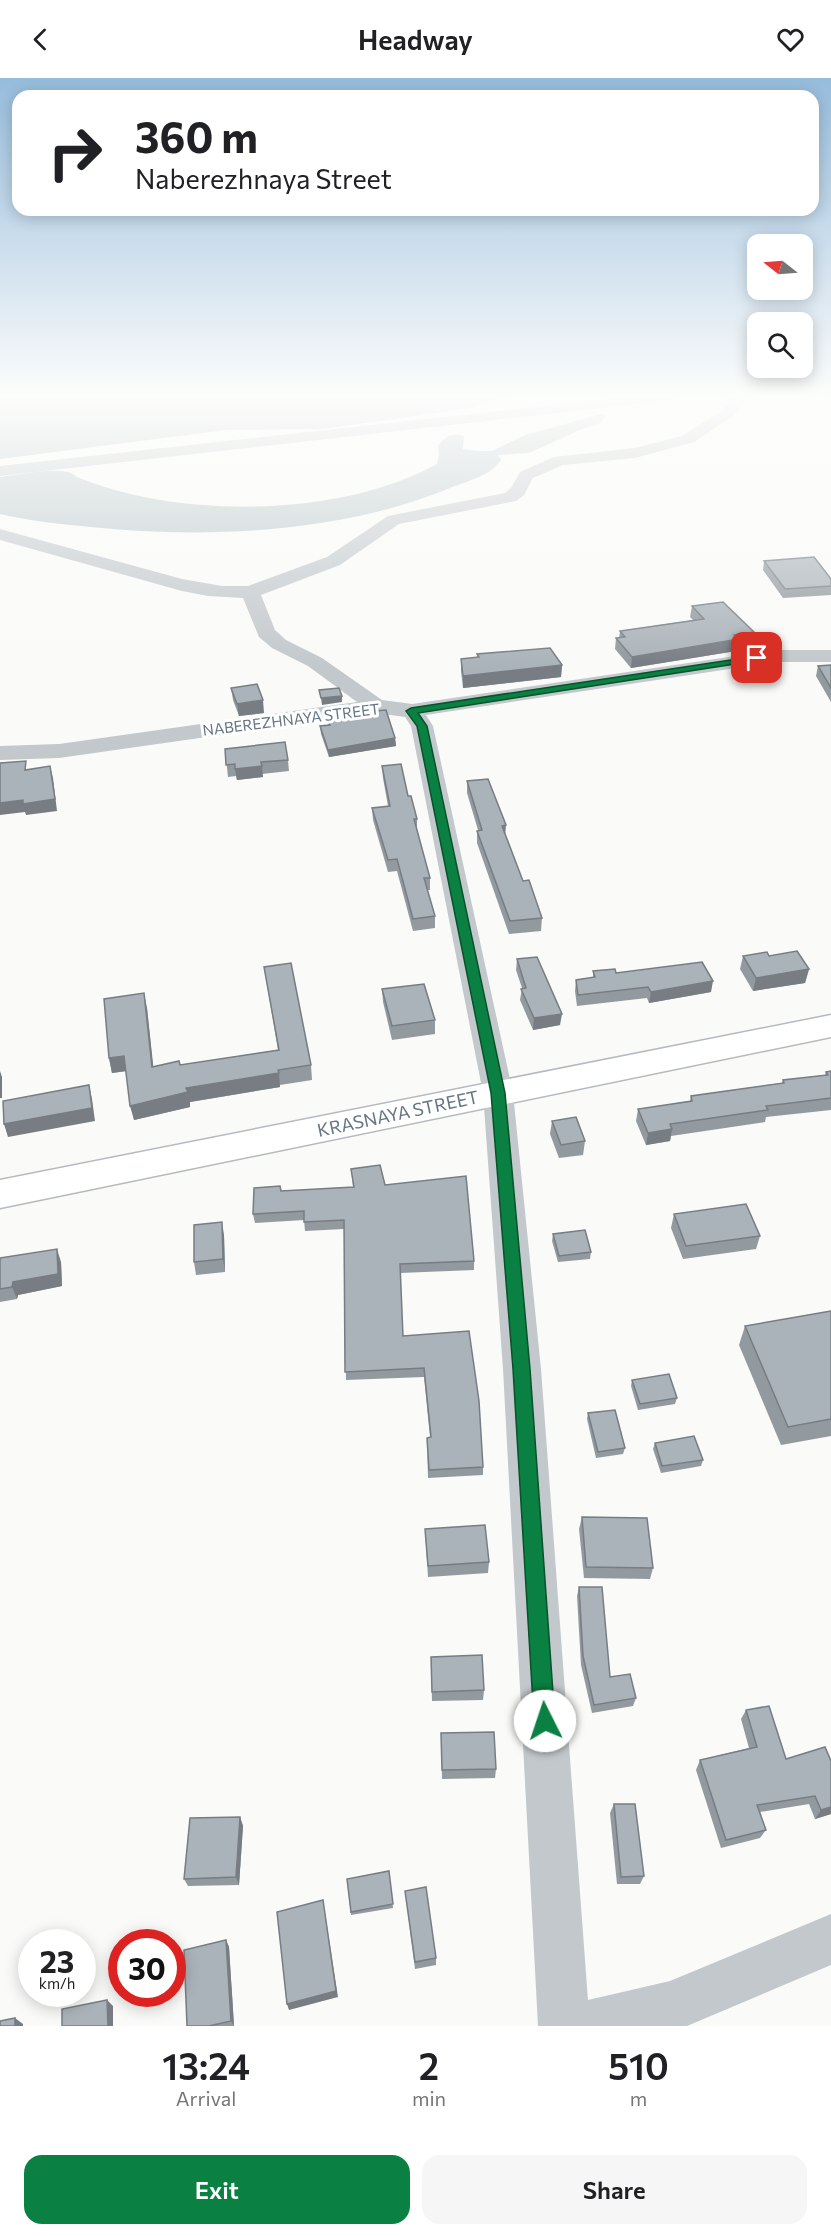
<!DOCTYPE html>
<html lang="en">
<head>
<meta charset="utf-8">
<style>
	body { margin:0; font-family:Commissioner,sans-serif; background:#f6f6f6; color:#202124; height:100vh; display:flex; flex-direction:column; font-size:22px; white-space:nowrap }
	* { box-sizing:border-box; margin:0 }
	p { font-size:20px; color:#757577 }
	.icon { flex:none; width:33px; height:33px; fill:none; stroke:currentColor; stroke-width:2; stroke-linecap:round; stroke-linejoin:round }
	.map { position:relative; height:1948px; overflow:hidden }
	.panel { display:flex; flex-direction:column; background:#fff; flex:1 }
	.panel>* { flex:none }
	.top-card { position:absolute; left:12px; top:12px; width:807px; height:126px; border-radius:18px; box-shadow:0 3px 15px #0003; background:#fff; color:#202124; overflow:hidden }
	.needle { width:39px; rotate:287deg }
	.buttons { position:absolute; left:747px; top:156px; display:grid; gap:12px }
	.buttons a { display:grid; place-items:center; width:66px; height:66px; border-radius:12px; background:#fff; box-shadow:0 3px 15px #0003; font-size:30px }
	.speed { position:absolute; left:18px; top:1851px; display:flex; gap:12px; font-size:30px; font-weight:700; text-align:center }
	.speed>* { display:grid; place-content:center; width:78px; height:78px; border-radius:50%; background:#fff; box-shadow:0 3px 15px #0003; line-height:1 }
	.speed small { font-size:15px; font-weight:400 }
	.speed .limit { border:9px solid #d22; background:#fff; color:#111 }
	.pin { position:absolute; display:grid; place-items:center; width:51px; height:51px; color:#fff; margin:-26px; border-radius:12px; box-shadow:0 3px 9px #0006 }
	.me { position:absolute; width:66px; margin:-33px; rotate:356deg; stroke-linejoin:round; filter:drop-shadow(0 0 4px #0008) }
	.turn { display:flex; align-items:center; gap:21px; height:126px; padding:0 24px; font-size:27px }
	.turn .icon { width:78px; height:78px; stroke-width:2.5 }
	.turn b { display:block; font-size:42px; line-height:51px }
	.eta { display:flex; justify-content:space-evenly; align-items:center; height:102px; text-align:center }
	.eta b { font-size:36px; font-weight:600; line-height:42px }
	.action { display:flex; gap:12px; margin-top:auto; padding:12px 24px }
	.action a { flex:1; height:69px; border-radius:18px; background:#0b8043; color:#fff; font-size:24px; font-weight:600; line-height:69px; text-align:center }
	.action a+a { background:#f6f6f6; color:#202124 }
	header { display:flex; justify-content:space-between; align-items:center; height:78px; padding:0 24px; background:#fff; font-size:27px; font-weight:600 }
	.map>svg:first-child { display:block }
</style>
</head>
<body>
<header><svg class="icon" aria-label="back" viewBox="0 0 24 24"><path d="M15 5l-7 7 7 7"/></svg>Headway<svg class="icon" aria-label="heart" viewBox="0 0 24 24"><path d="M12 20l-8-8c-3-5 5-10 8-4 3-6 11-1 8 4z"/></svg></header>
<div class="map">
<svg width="831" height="1948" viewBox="0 0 831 1948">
	<rect width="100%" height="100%" fill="#fafaf8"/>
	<!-- water -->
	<g fill="#bbc7cb">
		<polygon points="0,318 505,318 472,330 323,351 226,352 0,381"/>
		<path d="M601 336 607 337 600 345 580 352 529 375 498 377 501 382C491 398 467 403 450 410 342 455 206 461 90 449 60 446 30 443 0 436V399C18 397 66 386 77 399 179 441 339 440 437 386L439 376 438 368C444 359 453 354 464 358L463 371 477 373H492L525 357Z"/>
	</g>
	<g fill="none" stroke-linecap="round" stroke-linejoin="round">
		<defs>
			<polygon id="major" points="831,937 831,959 0,1130 0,1102"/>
		</defs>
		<!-- major casing -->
		<use href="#major" stroke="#b5babe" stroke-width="3"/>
		<!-- minor -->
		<g fill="#c3c8cc" fill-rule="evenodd">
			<polygon points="636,318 678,318 671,322 0,398 0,388"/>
			<polygon points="723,318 738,318 744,325 733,338 694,364 635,380 563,387 533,400 524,417 516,423 399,446 340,487 261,517 275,552 286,562 322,580 382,622 412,626 776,572 831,572 831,584 776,584 426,637 433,648 513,1015 541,1291 588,1922 670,1903 831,1836 831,1887 687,1948 538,1948 503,1291 483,1015 411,648 405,639 376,635 59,680 0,682 0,668 59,666 357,624 308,588 272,570 259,559 243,520 208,518 182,513 0,462 0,451 182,501 222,508 248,508 327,479 388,438 505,415 511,410 520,394 554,379 635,370 682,358 723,332 729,325"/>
		</g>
		<!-- major -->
		<use href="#major" fill="#fff" fill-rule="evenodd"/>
	</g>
	<!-- wall -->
	<g fill="#929a9f">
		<polygon points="764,483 831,501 831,517 783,520 763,492"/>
		<polygon points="692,528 754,554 752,565 737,567 736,573 631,590 615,571 616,560 619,560 620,553 693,542 690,539"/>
		<polygon points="477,576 562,587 561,599 463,610 461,593 461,581 477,579"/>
		<polygon points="831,587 831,624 816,598 818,588"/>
		<polygon points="231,610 264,635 239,638 233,622"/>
		<polygon points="327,637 395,660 396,668 329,679 321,656 320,648 328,648"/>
		<polygon points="225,671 288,682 289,693 262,696 263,699 237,702 236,698 228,699"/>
		<polygon points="382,688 408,718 417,741 417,753 430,800 430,812 427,812 435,838 435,850 413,853 397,793 388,794 373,742 372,730 388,728 383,700"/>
		<polygon points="467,703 505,757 523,803 542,840 541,853 509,856 477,765 477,753 478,752 467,715"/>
		<polygon points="743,878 769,878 809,891 805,905 753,913 740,891"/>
		<polygon points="517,881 560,947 533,952 520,922 522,910 516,892"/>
		<polygon points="264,889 311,987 312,1002 280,1007 280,1009 190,1024 190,1029 134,1042 126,993 112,995 109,980 147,930 153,989 180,987 278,972"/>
		<polygon points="593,893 616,895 711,914 649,925 647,920 577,928 575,913 576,902 593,899"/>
		<polygon points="382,911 435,942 435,956 392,962 383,924"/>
		<polygon points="831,993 831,1032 766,1039 765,1044 671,1058 670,1063 646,1067 636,1043 638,1031 690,1023 691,1018 782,1005 783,1002 825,997 826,994"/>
		<polygon points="552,1043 585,1063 583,1077 559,1080 550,1056"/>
		<polygon points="351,1091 385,1107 474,1183 474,1192 400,1195 403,1258 469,1253 483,1389 483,1397 428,1400 427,1360 430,1359 424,1299 346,1302 344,1151 305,1153 304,1142 255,1145 253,1136 281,1113 353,1109"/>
		<polygon points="674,1136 760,1158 756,1171 683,1181 671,1150"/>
		<polygon points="553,1156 591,1174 590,1181 558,1184 552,1163"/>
		<polygon points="224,1157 225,1194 196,1197 194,1184"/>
		<polygon points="0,1180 61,1184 62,1208 18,1217 17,1221 0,1224"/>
		<polygon points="831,1233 831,1358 781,1367 739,1267 745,1248"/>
		<polygon points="632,1302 677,1320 675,1326 638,1332 631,1308"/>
		<polygon points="588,1335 625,1370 623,1376 596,1380 587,1341"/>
		<polygon points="655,1365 703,1382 701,1388 661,1395 653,1371"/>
		<polygon points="582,1439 653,1490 650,1501 584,1500 579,1451"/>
		<polygon points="425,1451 489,1484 488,1495 428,1499"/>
		<polygon points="579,1509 610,1599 636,1620 633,1628 592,1635 581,1587 577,1518"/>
		<polygon points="431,1579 484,1612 483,1622 432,1623"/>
		<polygon points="746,1632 831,1736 815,1741 809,1726 760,1734 766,1752 760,1760 721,1770 696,1692 700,1682 749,1670 741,1641"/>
		<polygon points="441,1655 496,1691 495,1700 442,1701"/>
		<polygon points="614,1726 644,1798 640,1806 617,1806 610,1735"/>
		<polygon points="240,1739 243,1748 239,1807 188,1808 184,1801"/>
		<polygon points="389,1793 393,1830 351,1837 347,1801"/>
		<polygon points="405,1813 436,1880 436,1887 415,1891"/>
		<polygon points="226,1862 229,1869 234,1948 187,1948"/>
	</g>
	<!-- shaded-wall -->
	<g fill="#777d82">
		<polygon points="754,554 752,565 737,567 736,573 631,590 632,579 734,557"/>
		<polygon points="562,587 561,599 463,610 463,598"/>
		<polygon points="342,618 342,624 322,627 321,620"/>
		<polygon points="263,622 264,635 239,638 237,626"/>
		<polygon points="395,660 396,668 329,679 328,672"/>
		<polygon points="50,688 53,700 57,733 26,737 25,734 0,737 0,725"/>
		<polygon points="262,688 263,699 237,702 235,691"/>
		<polygon points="506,747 505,759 502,748"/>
		<polygon points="809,891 805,905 753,913 756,900"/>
		<polygon points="713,903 711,914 649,925 651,914"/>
		<polygon points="144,915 147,930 155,1004 152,989"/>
		<polygon points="562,936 560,947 533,952 534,940"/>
		<polygon points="124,978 127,993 112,995 109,980"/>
		<polygon points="0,993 2,999 2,1020 0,1020"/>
		<polygon points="279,995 280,1009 190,1024 190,1029 134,1042 130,1028 186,1010"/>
		<polygon points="89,1007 92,1021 95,1043 8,1059 4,1046"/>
		<polygon points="672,1051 670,1063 646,1067 648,1055"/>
		<polygon points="222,1144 224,1157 225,1194 223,1181"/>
		<polygon points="57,1171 61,1184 62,1208 18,1217 17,1221 12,1209 13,1204"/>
		<polygon points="831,1729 831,1736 815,1741 821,1732"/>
		<polygon points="240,1739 243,1748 239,1807 236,1799"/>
		<polygon points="323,1822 338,1919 289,1932 287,1926"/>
		<polygon points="226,1862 229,1869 234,1948 231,1943"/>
		<polygon points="107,1922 113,1928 113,1948 108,1948"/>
		<polygon points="15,1940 23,1946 23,1948 15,1948"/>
	</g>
	<!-- building -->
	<g fill="#aab3b9" stroke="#777d82" stroke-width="1.5">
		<polygon points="814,479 831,501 831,508 785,511 764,483"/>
		<polygon points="723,524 754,554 734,557 739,561 632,579 616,560 625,559 620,553 704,541 692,528"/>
		<polygon points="550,570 562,587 463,598 461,581 479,579 477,576"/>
		<polygon points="831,587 831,610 818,588"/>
		<polygon points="257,606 263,622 237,626 231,610"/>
		<polygon points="339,610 342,618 321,620 319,612"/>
		<polygon points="386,632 395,660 328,672 320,648 330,647 327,637"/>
		<polygon points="285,664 288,682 261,684 262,688 235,691 235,686 226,687 225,671"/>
		<polygon points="26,683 25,692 50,688 55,721 23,726 23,722 0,725 0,685"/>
		<polygon points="401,686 408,718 411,718 417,741 414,741 430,800 424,800 435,838 413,841 397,781 388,782 372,730 390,728 382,688"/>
		<polygon points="488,701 506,747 502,748 523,803 529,802 542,840 510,843 477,753 482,752 467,703"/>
		<polygon points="797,873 809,891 756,900 743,878 767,874 769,878"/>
		<polygon points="537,879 562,936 534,940 521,911 526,910 517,881"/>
		<polygon points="702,884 713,903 651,914 648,909 578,917 576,902 595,899 593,893 615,891 616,895"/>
		<polygon points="291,885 311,987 278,992 279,995 186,1010 188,1014 130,1028 124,978 109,980 104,921 144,915 152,989 179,983 180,987 279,972 264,889"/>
		<polygon points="424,906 435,942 392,948 382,911"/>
		<polygon points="831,993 831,1020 766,1028 768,1032 670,1046 672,1051 648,1055 638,1031 692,1023 691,1018 784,1005 783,1002 828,997 826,994"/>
		<polygon points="89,1007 92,1030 4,1046 3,1023"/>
		<polygon points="576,1039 585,1063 561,1067 552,1043"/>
		<polygon points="380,1087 385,1107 466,1098 474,1183 400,1186 403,1258 469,1253 479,1323 483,1389 429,1392 427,1360 431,1359 424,1290 345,1294 344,1142 304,1144 304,1133 253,1136 254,1110 280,1108 281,1113 354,1109 351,1091"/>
		<polygon points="746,1126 760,1158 686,1168 674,1136"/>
		<polygon points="222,1144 223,1181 194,1184 194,1147"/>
		<polygon points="585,1152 591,1174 559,1178 553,1156"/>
		<polygon points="57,1171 58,1196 13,1204 12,1209 0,1211 0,1180"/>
		<polygon points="831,1233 831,1341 788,1349 745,1248"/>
		<polygon points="669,1296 677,1320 640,1326 632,1302"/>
		<polygon points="615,1332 625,1370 598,1374 588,1335"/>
		<polygon points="694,1358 703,1382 662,1388 655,1365"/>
		<polygon points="582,1439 647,1440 653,1490 586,1489"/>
		<polygon points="485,1447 489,1484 428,1488 425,1451"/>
		<polygon points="579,1509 602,1509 610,1599 630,1596 636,1620 594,1627 583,1578"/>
		<polygon points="482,1577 484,1612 432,1614 431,1579"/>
		<polygon points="769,1628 786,1681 825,1669 831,1683 831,1729 821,1732 815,1718 757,1727 766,1752 726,1762 700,1682 757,1669 746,1632"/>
		<polygon points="494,1654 496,1691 442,1692 441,1655"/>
		<polygon points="614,1726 635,1726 644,1798 621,1799"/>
		<polygon points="240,1739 236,1799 184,1801 190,1740"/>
		<polygon points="389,1793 393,1826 351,1834 347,1801"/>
		<polygon points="426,1809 436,1880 415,1884 405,1813"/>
		<polygon points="323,1822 336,1913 287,1926 277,1834"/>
		<polygon points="226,1862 231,1943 209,1948 187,1948 184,1872"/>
		<polygon points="107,1922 108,1948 62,1948 62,1931"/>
		<polygon points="15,1940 15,1948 0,1948 0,1943"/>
	</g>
	<!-- sky -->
	<linearGradient id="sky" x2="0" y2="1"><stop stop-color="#96bcdc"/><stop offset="0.54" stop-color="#fdfdfc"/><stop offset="1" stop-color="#fdfdfc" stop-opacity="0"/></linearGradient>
	<rect width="831" height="590" fill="url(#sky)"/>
	<!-- route -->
	<polygon fill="#0b8043" stroke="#07532c" stroke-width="1.5" points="757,578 762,580 761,582 418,635 427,648 505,1015 530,1291 555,1643 552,1650 545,1653 537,1650 534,1643 513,1291 491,1015 417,648 406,633 411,630"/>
	<g text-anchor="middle" stroke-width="6" stroke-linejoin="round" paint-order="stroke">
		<!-- far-street labels -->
		<g font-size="15" fill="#657683" stroke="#fff">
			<text transform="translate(291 642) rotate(-7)" y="5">NABEREZHNAYA STREET</text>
		</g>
		<!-- street labels -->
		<g font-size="18" fill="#657683" stroke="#fff">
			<text transform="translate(398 1036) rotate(-12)" y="6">KRASNAYA STREET</text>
		</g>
	</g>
</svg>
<div class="buttons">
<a><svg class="needle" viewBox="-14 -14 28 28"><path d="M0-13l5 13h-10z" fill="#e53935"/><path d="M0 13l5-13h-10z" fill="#757577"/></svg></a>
<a><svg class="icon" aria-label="search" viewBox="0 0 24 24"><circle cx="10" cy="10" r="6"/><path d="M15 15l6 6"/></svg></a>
</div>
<div class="speed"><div>23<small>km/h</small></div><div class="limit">30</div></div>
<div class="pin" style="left:757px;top:580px;background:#d93025"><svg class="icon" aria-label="arrive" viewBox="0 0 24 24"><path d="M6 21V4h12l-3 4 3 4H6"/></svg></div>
<svg class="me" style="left:545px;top:1643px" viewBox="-20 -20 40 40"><circle r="19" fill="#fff"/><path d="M0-13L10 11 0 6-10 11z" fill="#0b8043"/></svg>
<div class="top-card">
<div class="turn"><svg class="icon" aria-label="right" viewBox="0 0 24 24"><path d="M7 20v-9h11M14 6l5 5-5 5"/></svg><div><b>360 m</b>Naberezhnaya Street</div></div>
</div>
</div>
<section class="panel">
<div class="eta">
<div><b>13:24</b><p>Arrival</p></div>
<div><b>2</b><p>min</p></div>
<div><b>510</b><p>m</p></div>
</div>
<div class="action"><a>Exit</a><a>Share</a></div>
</section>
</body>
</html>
